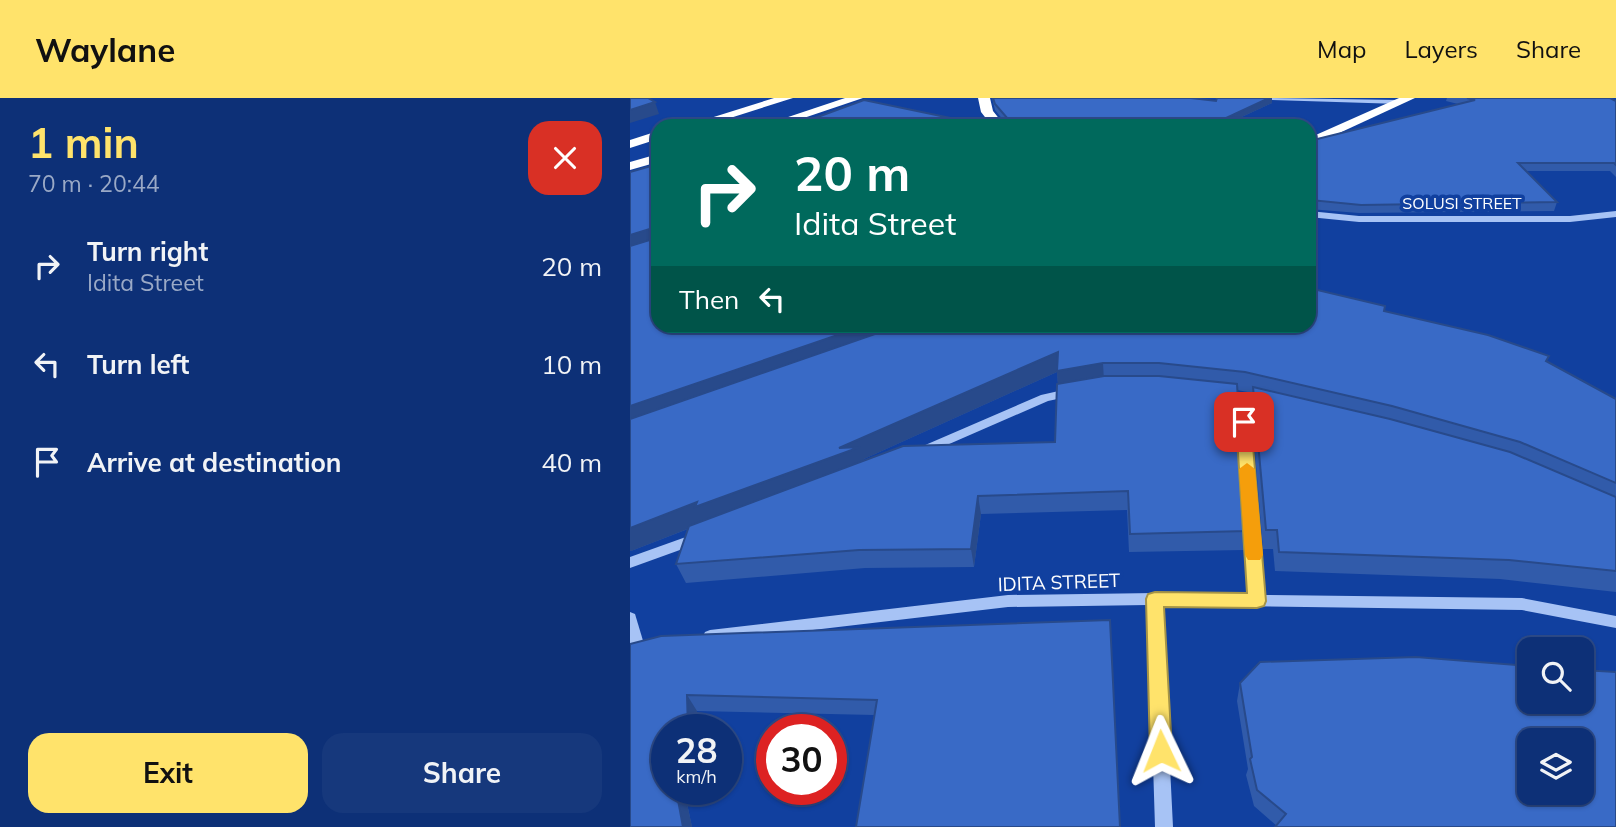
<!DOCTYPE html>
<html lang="en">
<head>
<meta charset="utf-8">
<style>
	body { margin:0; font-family:Mulish,sans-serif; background:#16387c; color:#f1f3f6; height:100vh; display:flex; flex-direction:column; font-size:26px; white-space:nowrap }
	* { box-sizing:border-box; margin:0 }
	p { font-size:23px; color:#9aa9c6 }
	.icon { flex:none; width:38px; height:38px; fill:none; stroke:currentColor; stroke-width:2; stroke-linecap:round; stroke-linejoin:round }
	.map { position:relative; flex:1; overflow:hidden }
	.details { display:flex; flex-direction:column; background:#0d3077; width:630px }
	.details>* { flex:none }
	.guide { position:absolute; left:21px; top:21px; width:665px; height:214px; border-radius:21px; box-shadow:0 2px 5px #0004,0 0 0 2px #2d4b89; background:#00695c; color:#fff; overflow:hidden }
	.controls { position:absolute; left:887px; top:539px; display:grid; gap:14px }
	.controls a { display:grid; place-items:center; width:77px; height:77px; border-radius:14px; background:#0d3077; box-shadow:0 2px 5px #0004,0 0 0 2px #2d4b89; font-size:35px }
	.speed { position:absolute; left:21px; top:616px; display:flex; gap:14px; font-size:35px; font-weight:700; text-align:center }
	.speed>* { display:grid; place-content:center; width:91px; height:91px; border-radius:50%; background:#0d3077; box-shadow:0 2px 5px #0004,0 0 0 2px #2d4b89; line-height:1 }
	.speed small { font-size:18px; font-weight:400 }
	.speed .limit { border:10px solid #d22; background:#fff; color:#111 }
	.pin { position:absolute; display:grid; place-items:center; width:60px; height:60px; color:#fff; margin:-30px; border-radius:14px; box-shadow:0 4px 10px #0006 }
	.me { position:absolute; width:77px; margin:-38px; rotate:358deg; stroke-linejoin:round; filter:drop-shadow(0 0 5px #0008) }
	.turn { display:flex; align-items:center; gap:24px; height:147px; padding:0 28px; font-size:32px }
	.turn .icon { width:91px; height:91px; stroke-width:2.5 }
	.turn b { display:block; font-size:49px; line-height:60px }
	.then { display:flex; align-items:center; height:66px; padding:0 28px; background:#0003; gap:14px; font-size:26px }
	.round { display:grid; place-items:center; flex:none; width:74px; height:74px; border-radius:21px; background:#16387c }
	.headline { display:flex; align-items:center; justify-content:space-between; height:119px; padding:0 28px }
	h1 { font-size:42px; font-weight:700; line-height:52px; color:#ffe36b }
	.cta { display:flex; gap:14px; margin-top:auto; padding:14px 28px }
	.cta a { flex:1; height:80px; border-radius:21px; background:#ffe36b; color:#111; font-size:28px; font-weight:700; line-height:80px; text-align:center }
	.cta a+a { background:#16387c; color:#f1f3f6 }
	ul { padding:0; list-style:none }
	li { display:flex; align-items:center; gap:21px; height:98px; padding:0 28px }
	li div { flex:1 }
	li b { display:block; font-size:26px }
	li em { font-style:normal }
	header { display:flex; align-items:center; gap:42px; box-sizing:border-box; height:98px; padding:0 35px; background:#ffe36b; color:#111 }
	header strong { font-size:33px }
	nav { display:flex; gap:38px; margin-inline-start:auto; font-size:24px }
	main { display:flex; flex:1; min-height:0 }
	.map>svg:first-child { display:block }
</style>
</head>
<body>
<header>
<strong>Waylane</strong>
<nav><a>Map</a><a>Layers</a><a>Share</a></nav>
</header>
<main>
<section class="details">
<div class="headline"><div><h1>1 min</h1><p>70 m · 20:44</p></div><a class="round" style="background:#d93025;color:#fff"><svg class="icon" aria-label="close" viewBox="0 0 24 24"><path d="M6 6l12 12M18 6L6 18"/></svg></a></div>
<ul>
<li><svg class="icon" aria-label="right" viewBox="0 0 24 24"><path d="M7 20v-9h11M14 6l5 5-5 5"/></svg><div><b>Turn right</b><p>Idita Street</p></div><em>20 m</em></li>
<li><svg class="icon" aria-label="left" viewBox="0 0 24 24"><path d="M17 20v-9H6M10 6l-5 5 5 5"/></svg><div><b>Turn left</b></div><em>10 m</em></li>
<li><svg class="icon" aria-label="arrive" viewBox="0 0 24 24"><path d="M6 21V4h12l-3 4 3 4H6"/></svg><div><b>Arrive at destination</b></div><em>40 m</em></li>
</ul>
<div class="cta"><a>Exit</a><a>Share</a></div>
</section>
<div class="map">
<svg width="986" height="729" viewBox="0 0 986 729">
	<rect width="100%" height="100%" fill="#11409f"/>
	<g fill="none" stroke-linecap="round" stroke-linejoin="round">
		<!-- minor -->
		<g fill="#a7c3f5" fill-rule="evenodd">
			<polygon points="639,0 770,2 774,4 770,6 642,2"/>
			<polygon points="679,113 729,118 940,118 986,113 986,119 940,124 729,124 679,119"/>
			<polygon points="442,290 446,291 448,294 446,297 418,303 294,357 286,357 284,354 286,351 411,297"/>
			<polygon points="592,293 612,295 640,302 642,305 636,309 618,305 634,497 892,500 986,518 986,530 892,512 532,507 543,729 525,729 518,507 378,509 80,544 75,542 73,538 75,534 80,532 378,497 525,495 619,497 607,303 588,300 586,297"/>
			<polygon points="67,435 72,436 74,440 72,444 0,470 0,459"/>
			<polygon points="0,514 5,516 14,546 12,550 7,552 2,550 0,547"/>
		</g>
		<!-- highway -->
		<g fill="#fff" fill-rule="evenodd">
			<polygon points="144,0 163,0 75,28 55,28"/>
			<polygon points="215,0 233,0 150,28 131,28"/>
			<polygon points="348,0 360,0 363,13 375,28 362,28 351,14"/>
			<polygon points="769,0 785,0 679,49 679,40"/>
			<polygon points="28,33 28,41 0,50 0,42"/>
			<polygon points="28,56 28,64 0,72 0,64"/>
		</g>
	</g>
	<!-- wall -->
	<g fill="#315baa" fill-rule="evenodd">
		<polygon points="362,0 561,0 586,3 587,0 642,0 642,5 592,28 378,28 365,12"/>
		<polygon points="817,0 980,0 986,3 986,79 980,73 896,73 927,104 924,113 729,115 679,111 679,43 828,6 816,3"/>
		<path d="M28 66V228L754 213 917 263 986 301V494L870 481 645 473 643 451H633L621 307 623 295 607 292 616 433 614 452 499 454 497 412 351 416 344 469 235 470 56 485 46 466 58 431 1 453 0 452V74ZM427 274 428 286 425 344 234 363V361Z"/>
		<polygon points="480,522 244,617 67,613 68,632 37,632 37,691 54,691 62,729 0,729 0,546"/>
		<polygon points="786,559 647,728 624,708 616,677 618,671 607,603 610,585"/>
	</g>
	<!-- shaded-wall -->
	<g fill="#284a8b">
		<polygon points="639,0 642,0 642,5 592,28 579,28"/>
		<polygon points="25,4 29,16 0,25 0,12"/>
		<polygon points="20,131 27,149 0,157 0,137"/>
		<polygon points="234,228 291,228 0,331 0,308"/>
		<polygon points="428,254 473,265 474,283 428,291 427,274 234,361 236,368 73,425 1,453 0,452 0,430 209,350"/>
		<polygon points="348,398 351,416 344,469 341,451"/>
		<polygon points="57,597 67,613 68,632 58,632"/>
		<polygon points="46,691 54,691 62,729 53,729"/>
	</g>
	<!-- building -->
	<g fill="#396ac6" stroke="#284a8b" stroke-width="2" fill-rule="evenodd">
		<polygon points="0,0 18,0 25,4 0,12"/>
		<polygon points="363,0 561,0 586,3 587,0 639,0 579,28 384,28 365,6"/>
		<polygon points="837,0 980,0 986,3 986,67 984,65 888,65 927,104 731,107 681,102 679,106 679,43 845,2"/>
		<polygon points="234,2 359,28 163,28"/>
		<polygon points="28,66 28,228 234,228 0,308 0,148 23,141 23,134 20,131 0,137 0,74"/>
		<polygon points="679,190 755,208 754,213 858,237 919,258 916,263 986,301 986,385 890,344 762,308 615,274 529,265 473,265 427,273 428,254 209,350 230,349 65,409 67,404 0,430 0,321 268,228 679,228"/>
		<polygon points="474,278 529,278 607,286 616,433 500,436 498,393 348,398 341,451 229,452 46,466 59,428 273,348 425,344 427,286"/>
		<polygon points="623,289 760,321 880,354 986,399 986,473 879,462 649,454 647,432 636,432"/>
		<polygon points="480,522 490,729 226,729 247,602 57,597 58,632 37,632 37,691 46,691 53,729 0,729 0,546 31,538"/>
		<path d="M786 559 900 568V604H952V572L986 574V729H645L656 716 627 692 620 661 622 659 610 585 630 564ZM900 642H952V695H900Z"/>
	</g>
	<!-- route -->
	<polygon fill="#ffe36b" stroke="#a69446" stroke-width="2" points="614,319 621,324 636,503 634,508 627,510 534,509 542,653 539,660 531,663 524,660 520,653 516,501 518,496 525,494 617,495 606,324"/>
	<!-- slow -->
	<polygon fill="#f59e0b" points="617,365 625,371 633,457 630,462 618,462 615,457 609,371"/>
	<g text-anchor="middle" stroke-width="7" stroke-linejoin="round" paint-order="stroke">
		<!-- far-street labels -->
		<g font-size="16" fill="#fff" stroke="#11409f">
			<text x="832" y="111">SOLUSI STREET</text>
		</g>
		<!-- street labels -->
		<g font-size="19" fill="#fff" stroke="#11409f">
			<text transform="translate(429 484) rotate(-2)" y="7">IDITA STREET</text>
		</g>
	</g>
</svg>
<div class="controls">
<a><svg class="icon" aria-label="search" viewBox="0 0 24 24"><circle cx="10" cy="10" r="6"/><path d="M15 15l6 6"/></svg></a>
<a><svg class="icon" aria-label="layers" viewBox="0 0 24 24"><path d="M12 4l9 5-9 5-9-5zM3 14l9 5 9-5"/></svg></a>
</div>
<div class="speed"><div>28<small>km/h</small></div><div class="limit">30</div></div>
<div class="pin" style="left:614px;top:324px;background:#d93025"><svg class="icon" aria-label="arrive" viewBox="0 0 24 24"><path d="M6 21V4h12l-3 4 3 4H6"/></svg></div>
<svg class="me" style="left:531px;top:653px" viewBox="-20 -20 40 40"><path d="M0-17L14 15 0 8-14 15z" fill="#ffe36b" stroke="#fff" stroke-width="4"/></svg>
<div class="guide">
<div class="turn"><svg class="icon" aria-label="right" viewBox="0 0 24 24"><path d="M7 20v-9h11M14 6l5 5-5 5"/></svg><div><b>20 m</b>Idita Street</div></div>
<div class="then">Then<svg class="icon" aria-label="left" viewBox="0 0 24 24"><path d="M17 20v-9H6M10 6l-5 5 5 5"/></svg></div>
</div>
</div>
</main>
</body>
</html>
